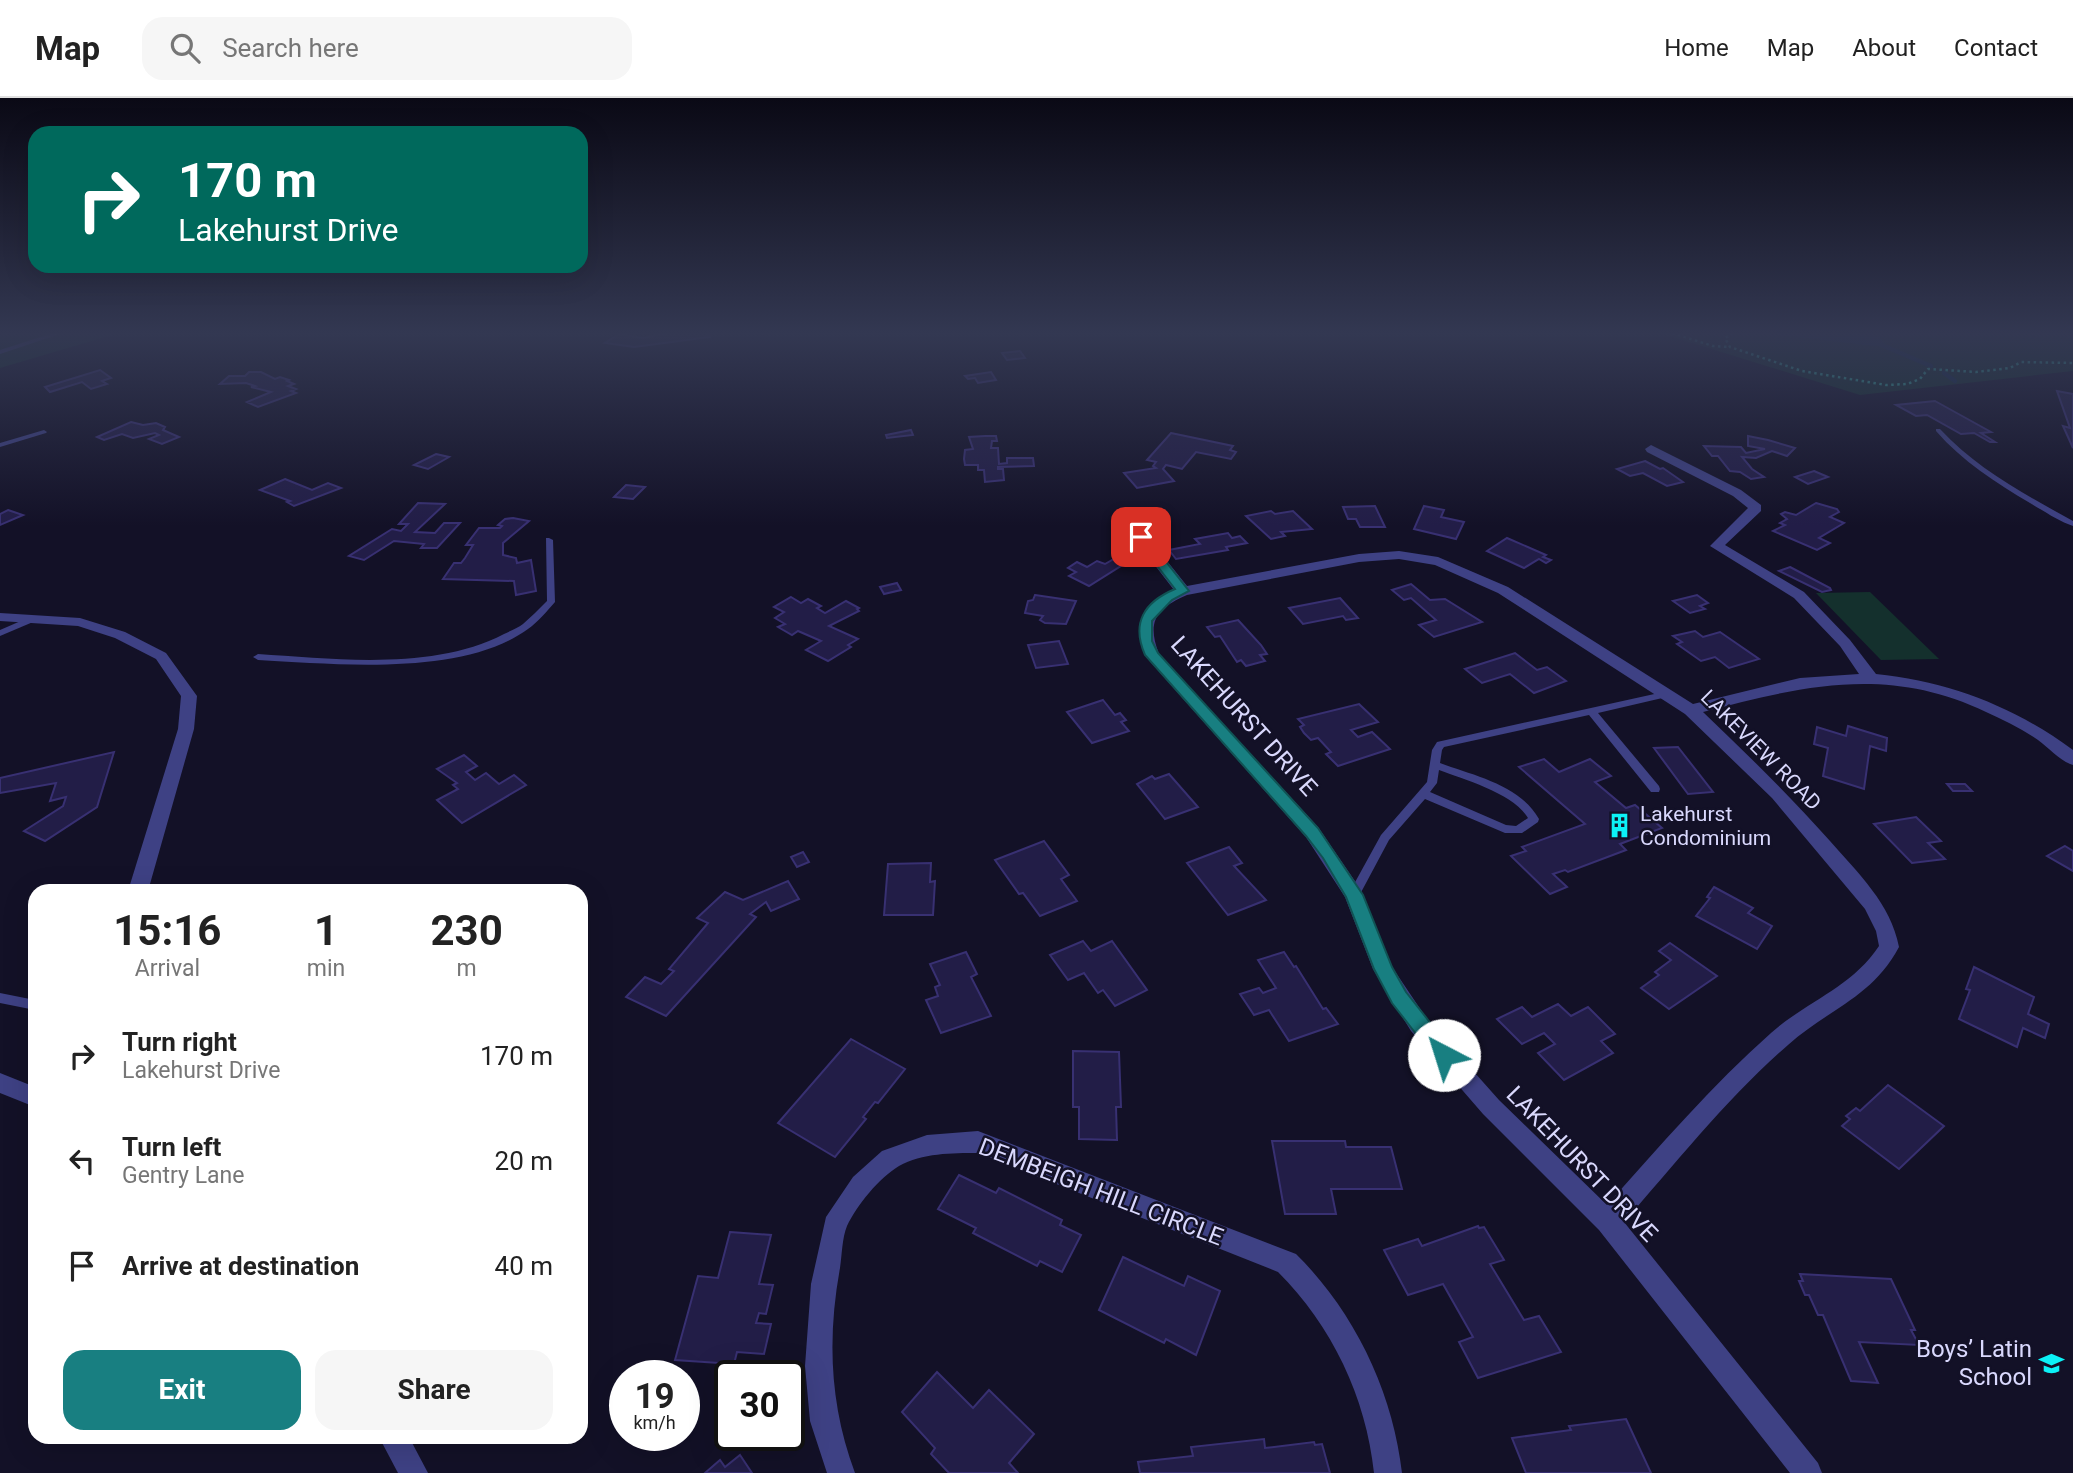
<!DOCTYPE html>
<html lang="en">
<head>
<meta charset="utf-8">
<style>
	body { margin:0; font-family:Roboto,sans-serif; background:#f6f6f6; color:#222; height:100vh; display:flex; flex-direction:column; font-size:26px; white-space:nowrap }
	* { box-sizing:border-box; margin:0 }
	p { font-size:23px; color:#767676 }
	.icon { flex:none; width:38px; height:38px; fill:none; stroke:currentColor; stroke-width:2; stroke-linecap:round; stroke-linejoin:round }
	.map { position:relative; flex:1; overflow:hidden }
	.sheet { position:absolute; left:28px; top:786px; width:560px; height:560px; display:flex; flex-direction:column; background:#fff; border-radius:21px; box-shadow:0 7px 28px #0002 }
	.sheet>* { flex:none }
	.top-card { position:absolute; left:28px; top:28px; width:560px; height:147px; border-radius:21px; box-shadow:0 7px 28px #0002; background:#00695c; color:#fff; overflow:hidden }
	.speed { position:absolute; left:609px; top:1262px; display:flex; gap:14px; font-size:35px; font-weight:700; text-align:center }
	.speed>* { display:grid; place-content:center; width:91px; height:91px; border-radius:50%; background:#fff; box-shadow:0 7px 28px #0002; line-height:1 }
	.speed small { font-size:18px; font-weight:400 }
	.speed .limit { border:4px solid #111; border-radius:10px; background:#fff; color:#111 }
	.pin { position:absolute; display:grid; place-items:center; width:60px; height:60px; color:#fff; margin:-30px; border-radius:14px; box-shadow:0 4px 10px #0006 }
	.me { position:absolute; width:77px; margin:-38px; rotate:320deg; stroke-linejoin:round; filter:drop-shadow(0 0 5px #0008) }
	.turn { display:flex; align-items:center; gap:24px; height:147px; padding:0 35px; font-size:32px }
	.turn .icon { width:91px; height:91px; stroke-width:2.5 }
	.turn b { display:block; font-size:49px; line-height:60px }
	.eta { display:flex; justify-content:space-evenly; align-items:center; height:119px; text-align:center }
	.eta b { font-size:42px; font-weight:700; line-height:49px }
	.cta { display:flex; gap:14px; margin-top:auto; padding:14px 35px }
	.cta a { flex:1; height:80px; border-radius:21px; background:#187f81; color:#fff; font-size:28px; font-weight:700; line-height:80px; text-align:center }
	.cta a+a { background:#f6f6f6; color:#222 }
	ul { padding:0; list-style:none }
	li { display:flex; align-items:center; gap:21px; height:105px; padding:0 35px }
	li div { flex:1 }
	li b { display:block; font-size:26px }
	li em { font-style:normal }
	header { display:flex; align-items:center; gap:42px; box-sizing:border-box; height:98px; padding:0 35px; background:#fff; border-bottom:2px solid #e0e0e0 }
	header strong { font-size:33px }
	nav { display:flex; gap:38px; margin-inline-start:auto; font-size:24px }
	.search { width:490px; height:63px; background:#f6f6f6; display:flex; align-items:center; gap:18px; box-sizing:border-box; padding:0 24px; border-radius:21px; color:#767676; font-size:26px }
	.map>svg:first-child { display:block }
</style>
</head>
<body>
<header>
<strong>Map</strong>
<div class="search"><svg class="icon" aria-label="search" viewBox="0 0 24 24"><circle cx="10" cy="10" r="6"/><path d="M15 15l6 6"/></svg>Search here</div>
<nav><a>Home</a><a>Map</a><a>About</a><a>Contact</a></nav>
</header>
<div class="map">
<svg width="2073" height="1375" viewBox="0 0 2073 1375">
	<rect width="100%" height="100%" fill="#131127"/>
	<!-- green -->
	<g fill="#14302d">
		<polygon points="0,235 119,235 0,270"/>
		<polygon points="1660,235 2073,235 2073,273 1860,297"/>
		<polygon points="1870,494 1939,561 1881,562 1816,495"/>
	</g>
	<!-- water -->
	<polygon fill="#112b4b" points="1762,235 1876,235 1885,246 1874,248"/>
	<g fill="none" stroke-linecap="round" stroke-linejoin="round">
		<!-- stream -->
		<g stroke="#112b4b" stroke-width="4.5">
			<polyline points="1877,245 1931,268"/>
			<polyline points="1944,275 1955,283"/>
		</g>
	</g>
	<!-- building -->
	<g fill="#221d47" stroke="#383072" stroke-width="2">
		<polygon points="667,235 708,235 710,239 634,249 605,245 619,236 643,240"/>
		<polygon points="1020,253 1025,260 1007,262 1002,255"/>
		<polygon points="100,272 111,280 102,283 107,286 91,291 82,284 50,294 45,289"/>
		<polygon points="249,274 261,274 275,281 280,279 289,282 287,283 294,286 288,288 296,291 291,293 296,295 258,309 247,304 271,294 251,289 255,288 246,285 220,286 229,278 245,278"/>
		<polygon points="991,274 996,282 978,285 975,280 968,281 965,278"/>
		<polygon points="2057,293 2073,296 2073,350 2063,328 2070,330"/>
		<polygon points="1935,303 1991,334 1981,335 1995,344 1990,344 1974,335 1961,336 1927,317 1916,318 1896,307"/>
		<polygon points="131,324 143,327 156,325 165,329 163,332 179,339 162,346 149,341 159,337 155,335 133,340 122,336 104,342 97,339"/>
		<polygon points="911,332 913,337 887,340 886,337"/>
		<polygon points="1171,335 1233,348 1230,352 1236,354 1231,361 1196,354 1182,371 1166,367 1163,371 1174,383 1137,390 1124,375 1156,370 1153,368 1156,364 1147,362"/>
		<polygon points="985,338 996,338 997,343 992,343 991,350 998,350 999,366 1007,365 1007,360 1033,360 1034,368 998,369 998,371 1003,371 1004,382 985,384 984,372 978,372 978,367 965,367 964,361 965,352 973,351 969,339"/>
		<polygon points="1748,338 1768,342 1795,350 1787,358 1772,353 1756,360 1742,359 1752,371 1764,379 1751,381 1740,374 1730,373 1718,358 1712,358 1704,348 1741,349 1746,355 1765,351 1748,348"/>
		<polygon points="436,356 449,359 428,371 414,367"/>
		<polygon points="1645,363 1660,371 1663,370 1683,384 1667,388 1643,375 1630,378 1617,371"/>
		<polygon points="1814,373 1828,379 1808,386 1795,379"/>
		<polygon points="285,381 312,392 328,385 341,390 294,408 287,404 290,403 260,392"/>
		<polygon points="626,387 645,389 633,401 614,399"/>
		<polygon points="418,405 445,406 415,434 435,435 444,425 460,425 437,450 421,450 424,446 394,443 364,462 349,458 392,431 401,433 408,426 399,426"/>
		<polygon points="1816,405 1837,411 1839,414 1830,419 1844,425 1819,440 1830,445 1817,452 1773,433 1785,427 1780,425 1787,421 1781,416 1785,414 1796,417"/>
		<polygon points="1375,408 1385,429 1360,429 1356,421 1348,421 1343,409"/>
		<polygon points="1424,408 1444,412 1441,419 1464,424 1456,441 1414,431"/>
		<polygon points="8,412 23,417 0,427 0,416"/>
		<polygon points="1271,413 1275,416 1293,413 1312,431 1281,434 1285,438 1271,441 1246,418"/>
		<polygon points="513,420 529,423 503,445 503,457 516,460 517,465 531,462 536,493 516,497 514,483 443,481 454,465 461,465 465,460 473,447 466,447 479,430 500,430 502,428 498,427 505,421"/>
		<polygon points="1228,435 1232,440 1240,438 1247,445 1226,449 1228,452 1176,461 1169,452 1200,446 1195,441"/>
		<polygon points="1507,440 1546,457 1543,459 1551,462 1546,465 1539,461 1524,470 1487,453"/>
		<polygon points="1114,461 1124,466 1089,488 1069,478 1076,474 1068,470 1077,464 1087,469 1097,463 1105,466"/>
		<polygon points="1790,469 1830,490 1831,492 1822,494 1779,473"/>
		<polygon points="897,485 901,492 884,496 880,489"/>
		<polygon points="1411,486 1430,502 1445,501 1482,524 1434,539 1419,527 1436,522 1411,500 1404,502 1392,492"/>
		<polygon points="1035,497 1076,503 1066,526 1045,525 1040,522 1043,518 1025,515 1028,503 1033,502"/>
		<polygon points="1697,497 1708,505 1700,508 1705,511 1690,515 1673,503"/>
		<polygon points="791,499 801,505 808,501 821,508 817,510 825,515 846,503 859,510 857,511 859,513 829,528 858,541 848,547 851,549 828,563 806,552 821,543 798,533 792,537 778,529 785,526 775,520 784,514 774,509"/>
		<polygon points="1340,500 1358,520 1346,522 1343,518 1303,526 1289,510"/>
		<polygon points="1238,522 1261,547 1267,556 1260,557 1265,563 1246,568 1241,562 1237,564 1220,538 1215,539 1207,529"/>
		<polygon points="1695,533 1703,539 1720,534 1759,561 1729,570 1715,559 1701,563 1677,546 1682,544 1673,538"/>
		<polygon points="1059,543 1068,566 1036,570 1028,547"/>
		<polygon points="1515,555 1537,572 1547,569 1566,583 1534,595 1510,576 1482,585 1465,571"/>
		<polygon points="1103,602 1115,617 1120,615 1126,622 1121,624 1129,633 1092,645 1067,614"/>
		<polygon points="1359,606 1378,624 1351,632 1358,639 1372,634 1390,651 1338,668 1326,656 1331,654 1318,640 1311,642 1304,635 1300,629 1304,627 1298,621"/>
		<polygon points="1848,628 1887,640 1886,653 1870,648 1864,691 1823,678 1828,650 1814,646 1817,629 1846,638"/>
		<polygon points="1678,649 1713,694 1688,696 1654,650"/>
		<polygon points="114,654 97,709 45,743 24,733 63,708 66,699 50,703 56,685 0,695 0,680"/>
		<polygon points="464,657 477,668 466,674 475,682 486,675 499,686 514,677 526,687 462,725 437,702 458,691 453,687 457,685 437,671"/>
		<polygon points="1544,661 1559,674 1590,661 1611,678 1595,684 1626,710 1635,707 1662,730 1620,746 1626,752 1568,774 1565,772 1553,776 1567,789 1550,796 1511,758 1526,753 1522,749 1585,726 1519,669"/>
		<polygon points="1169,676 1198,709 1165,721 1137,686 1152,678 1155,681"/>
		<polygon points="1947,686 1965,686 1972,693 1953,693"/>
		<polygon points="1916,719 1941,743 1928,745 1945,761 1912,765 1874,726"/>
		<polygon points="1044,743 1069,777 1061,781 1077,803 1040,818 1023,795 1019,796 995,762"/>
		<polygon points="2065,748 2073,753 2073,773 2047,758"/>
		<polygon points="1229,749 1242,765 1234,768 1266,802 1228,817 1187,765"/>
		<polygon points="803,754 809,764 797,769 791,759"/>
		<polygon points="931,765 930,784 935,783 933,817 884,817 888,766"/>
		<polygon points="788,783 799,801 771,813 766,804 750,816 756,819 666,918 626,899 645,879 661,886 674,873 669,871 708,825 697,820 725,794 743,802"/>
		<polygon points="1714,789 1753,810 1748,815 1772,828 1757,851 1696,818 1710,800 1707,799"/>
		<polygon points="1083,843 1091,853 1112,843 1147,892 1115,908 1103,892 1098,895 1084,875 1068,882 1050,857"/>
		<polygon points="1670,845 1717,878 1669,911 1641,890 1659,877 1655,874 1671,862 1659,853"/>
		<polygon points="966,854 977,876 971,879 991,918 941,935 926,902 938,898 935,889 940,887 930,866"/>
		<polygon points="1284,854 1294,869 1296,868 1323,911 1326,910 1338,926 1289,943 1269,912 1254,917 1240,896 1259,890 1263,895 1276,890 1258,862"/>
		<polygon points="1974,869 2034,899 2028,916 2049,926 2045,940 2023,930 2017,949 1959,921 1970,892 1966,891"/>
		<polygon points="1558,906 1571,918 1588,909 1615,936 1601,943 1613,955 1564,982 1538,955 1555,946 1544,935 1522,946 1497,921 1522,909 1532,919"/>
		<polygon points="851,941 905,971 878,1005 875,1004 863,1019 866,1021 835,1059 778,1025"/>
		<polygon points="1073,953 1119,954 1121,1009 1116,1009 1117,1042 1079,1041 1079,1009 1073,1009"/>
		<polygon points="1888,987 1944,1028 1899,1071 1842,1028 1850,1021 1846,1018 1856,1010 1860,1013"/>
		<polygon points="1272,1043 1345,1043 1346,1049 1391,1049 1402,1091 1331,1091 1336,1116 1285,1116"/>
		<polygon points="959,1077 996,1095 999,1090 1062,1122 1060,1127 1081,1137 1062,1174 1040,1163 1037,1168 973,1135 976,1130 938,1111"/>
		<polygon points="1478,1128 1479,1130 1484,1129 1504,1162 1490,1166 1524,1222 1539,1218 1561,1254 1478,1280 1459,1244 1473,1239 1443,1186 1408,1197 1384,1152 1418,1141 1422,1148"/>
		<polygon points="730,1134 771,1137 759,1186 773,1187 766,1216 759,1215 756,1225 771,1226 764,1256 737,1254 734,1266 675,1262 698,1178 718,1180"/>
		<polygon points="1123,1159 1184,1188 1188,1178 1220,1193 1196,1257 1166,1241 1164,1245 1099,1212"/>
		<polygon points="1800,1176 1891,1181 1915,1232 1911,1232 1919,1247 1859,1244 1878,1285 1851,1283 1823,1217 1818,1217 1809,1197 1805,1197 1799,1183 1803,1183"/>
		<polygon points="937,1274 973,1310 989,1292 1034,1336 1009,1365 1018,1375 949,1375 931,1356 935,1350 902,1314"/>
		<polygon points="1626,1321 1651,1375 1526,1375 1512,1340 1571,1332 1569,1328"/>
		<polygon points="1264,1341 1265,1350 1314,1344 1315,1347 1322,1346 1330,1375 1140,1375 1138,1364 1193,1358 1191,1349"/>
		<polygon points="740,1357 752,1375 705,1375 720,1362 725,1369"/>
	</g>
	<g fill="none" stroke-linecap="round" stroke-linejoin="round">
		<!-- path -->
		<g stroke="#35b5a2" stroke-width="2.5" stroke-dasharray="2.5 3.5" stroke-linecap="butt">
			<polyline points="1672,235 1713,248 1729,249"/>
			<polyline points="1733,235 1725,240 1730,249 1802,273 1886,287 1907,286 1920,281 1928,271 1976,274 2010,270 2021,264 2073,265"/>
		</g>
		<!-- service -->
		<g fill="#3e4184" fill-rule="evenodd">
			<polygon points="53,235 63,235 0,256 0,252"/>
			<path d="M1936 331H1940C1977 371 2026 397 2073 423V428C2058 423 2044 413 2030 405 1996 385 1962 363 1936 333Z"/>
			<polygon points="44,332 47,334 46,335 0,349 0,345"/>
			<path d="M546 440H549L553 442 555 504C547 513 538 524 528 531 462 579 336 566 258 562L253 559 258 556C335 561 433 573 504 536 510 533 518 530 523 526 531 519 539 511 547 503Z"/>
			<polygon points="30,519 34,522 33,524 0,538 0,532"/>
			<path d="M1668 593 1671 594 1673 596 1671 598 1598 615 1659 688 1660 691 1659 694H1651L1589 617 1444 649 1442 652 1440 665C1475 678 1520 687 1539 721L1538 724 1522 735H1505L1425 701 1389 742 1358 800H1350L1348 797 1381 737 1427 684 1432 652 1437 644ZM1439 672C1465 682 1513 695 1528 720L1516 728 1506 727 1430 694 1437 685Z"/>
			<polygon points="0,895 35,902 35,912 0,905"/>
		</g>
		<!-- minor -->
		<g fill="#3e4184" fill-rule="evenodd">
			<path d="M1651 347 1741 392 1761 407V413L1725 447 1804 494 1850 542 1876 576C1950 584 2013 608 2073 652V667C2060 663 2049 650 2038 642 2022 631 2004 622 1986 614 1888 567 1802 588 1703 614 1747 656 1790 698 1830 743 1858 775 1891 806 1899 849 1872 900 1828 911 1788 947 1727 1000 1677 1064 1624 1124L1818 1365 1822 1375H1790L1599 1132 1483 1016 1411 933 1373 871 1345 799 1306 739 1147 560C1129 529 1145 505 1174 492L1120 422 1127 418 1132 419 1187 488 1359 456 1399 453 1438 459 1508 489 1693 606 1800 580 1859 576 1840 548 1794 500 1710 448 1748 410 1733 398 1647 354 1645 351ZM1399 461 1435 467 1498 495 1685 616 1772 700 1865 811 1876 833 1879 848C1851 890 1807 903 1771 935 1712 987 1660 1048 1607 1107L1499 1002 1427 921 1392 869 1361 792 1318 729 1159 556C1146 523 1157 510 1187 497L1359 464Z"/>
			<polygon points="0,515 80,520 125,534 166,555 197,598 194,631 148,793 128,793 178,631 181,598 156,561 115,540 78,528 0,523"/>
			<path d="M978 1033 1296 1156C1354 1213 1393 1294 1402 1375H1374C1366 1299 1332 1228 1278 1174L978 1055C952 1055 922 1055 899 1068 879 1080 857 1107 847 1128 842 1140 842 1157 840 1170 827 1241 830 1308 855 1375H827L810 1323 805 1268 811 1186 826 1119 853 1079 882 1053 927 1037Z"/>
		</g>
		<!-- tertiary -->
		<g fill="#3e4184" fill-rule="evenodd">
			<polygon points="0,975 35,989 35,1009 0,995"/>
			<polygon points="379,1339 409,1339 428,1375 398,1375"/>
		</g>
	</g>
	<!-- sky -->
	<linearGradient id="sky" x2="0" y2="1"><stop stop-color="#0a0915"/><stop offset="0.55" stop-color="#333852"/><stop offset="1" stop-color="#333852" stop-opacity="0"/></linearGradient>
	<rect width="2073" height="428" fill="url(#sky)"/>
	<!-- route -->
	<path fill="#187f81" stroke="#105354" stroke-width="2" d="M1141 436 1145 437 1189 493 1172 502 1152 523V543L1158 555 1318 730 1363 797 1392 869 1406 894 1451 951 1454 957 1451 963 1444 965 1437 963 1392 905 1374 871 1346 799 1323 760 1306 738 1145 557C1131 525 1144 504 1175 491L1135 439Z"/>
	<!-- icons -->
	<defs>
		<symbol id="building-bare" viewBox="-9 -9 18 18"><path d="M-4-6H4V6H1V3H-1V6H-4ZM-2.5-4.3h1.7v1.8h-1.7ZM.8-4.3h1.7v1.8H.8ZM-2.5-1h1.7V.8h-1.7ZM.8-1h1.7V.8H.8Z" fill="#0cf1f6" stroke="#131127" stroke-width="2.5" paint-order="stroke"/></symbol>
		<symbol id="school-bare" viewBox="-9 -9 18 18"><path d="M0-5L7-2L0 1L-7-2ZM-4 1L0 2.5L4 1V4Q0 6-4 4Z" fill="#0cf1f6" stroke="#131127" stroke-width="2.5" paint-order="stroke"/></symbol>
	</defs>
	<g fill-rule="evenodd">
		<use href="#building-bare" x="1602" y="710" width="35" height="35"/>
		<use href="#school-bare" x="2034" y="1248" width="35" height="35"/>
	</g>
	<g text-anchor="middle" stroke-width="5" stroke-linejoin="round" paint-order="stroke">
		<!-- street labels -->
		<g font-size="21" fill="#d9d8fd" stroke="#131127">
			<text transform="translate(1761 652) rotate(45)" y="7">LAKEVIEW ROAD</text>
		</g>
		<!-- poi labels -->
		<g font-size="21" fill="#d9d8fd" stroke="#131127" text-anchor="start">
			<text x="1640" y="723">Lakehurst<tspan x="1640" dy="24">Condominium</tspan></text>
		</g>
		<!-- near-street labels -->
		<g font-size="24" fill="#d9d8fd" stroke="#131127">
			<text transform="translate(1244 618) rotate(48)" y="8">LAKEHURST DRIVE</text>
			<text transform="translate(1582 1066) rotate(46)" y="8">LAKEHURST DRIVE</text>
			<text transform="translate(1101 1094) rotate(21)" y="8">DEMBEIGH HILL CIRCLE</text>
		</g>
		<!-- near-poi labels -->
		<g font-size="24" fill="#d9d8fd" stroke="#131127" text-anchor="end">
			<text x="2032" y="1259">Boys’ Latin<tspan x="2032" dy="28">School</tspan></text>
		</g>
	</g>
</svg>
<div class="speed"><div>19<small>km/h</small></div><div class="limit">30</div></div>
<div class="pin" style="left:1141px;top:439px;background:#d93025"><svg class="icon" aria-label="arrive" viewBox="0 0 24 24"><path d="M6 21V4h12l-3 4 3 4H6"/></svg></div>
<svg class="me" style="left:1444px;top:957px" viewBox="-20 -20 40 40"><circle r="19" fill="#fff"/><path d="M0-13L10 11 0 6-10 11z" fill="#187f81"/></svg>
<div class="top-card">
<div class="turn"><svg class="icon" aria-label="right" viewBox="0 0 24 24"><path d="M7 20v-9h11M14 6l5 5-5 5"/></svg><div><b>170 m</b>Lakehurst Drive</div></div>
</div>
<section class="sheet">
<div class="eta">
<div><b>15:16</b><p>Arrival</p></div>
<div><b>1</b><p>min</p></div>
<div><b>230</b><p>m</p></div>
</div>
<ul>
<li><svg class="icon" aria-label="right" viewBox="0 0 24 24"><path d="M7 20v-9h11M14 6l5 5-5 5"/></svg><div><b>Turn right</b><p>Lakehurst Drive</p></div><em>170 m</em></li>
<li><svg class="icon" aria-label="left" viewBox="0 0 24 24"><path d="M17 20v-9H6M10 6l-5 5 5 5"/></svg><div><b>Turn left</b><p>Gentry Lane</p></div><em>20 m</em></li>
<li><svg class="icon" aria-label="arrive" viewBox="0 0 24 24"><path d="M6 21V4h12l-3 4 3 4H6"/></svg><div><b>Arrive at destination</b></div><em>40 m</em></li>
</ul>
<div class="cta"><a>Exit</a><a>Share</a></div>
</section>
</div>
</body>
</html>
